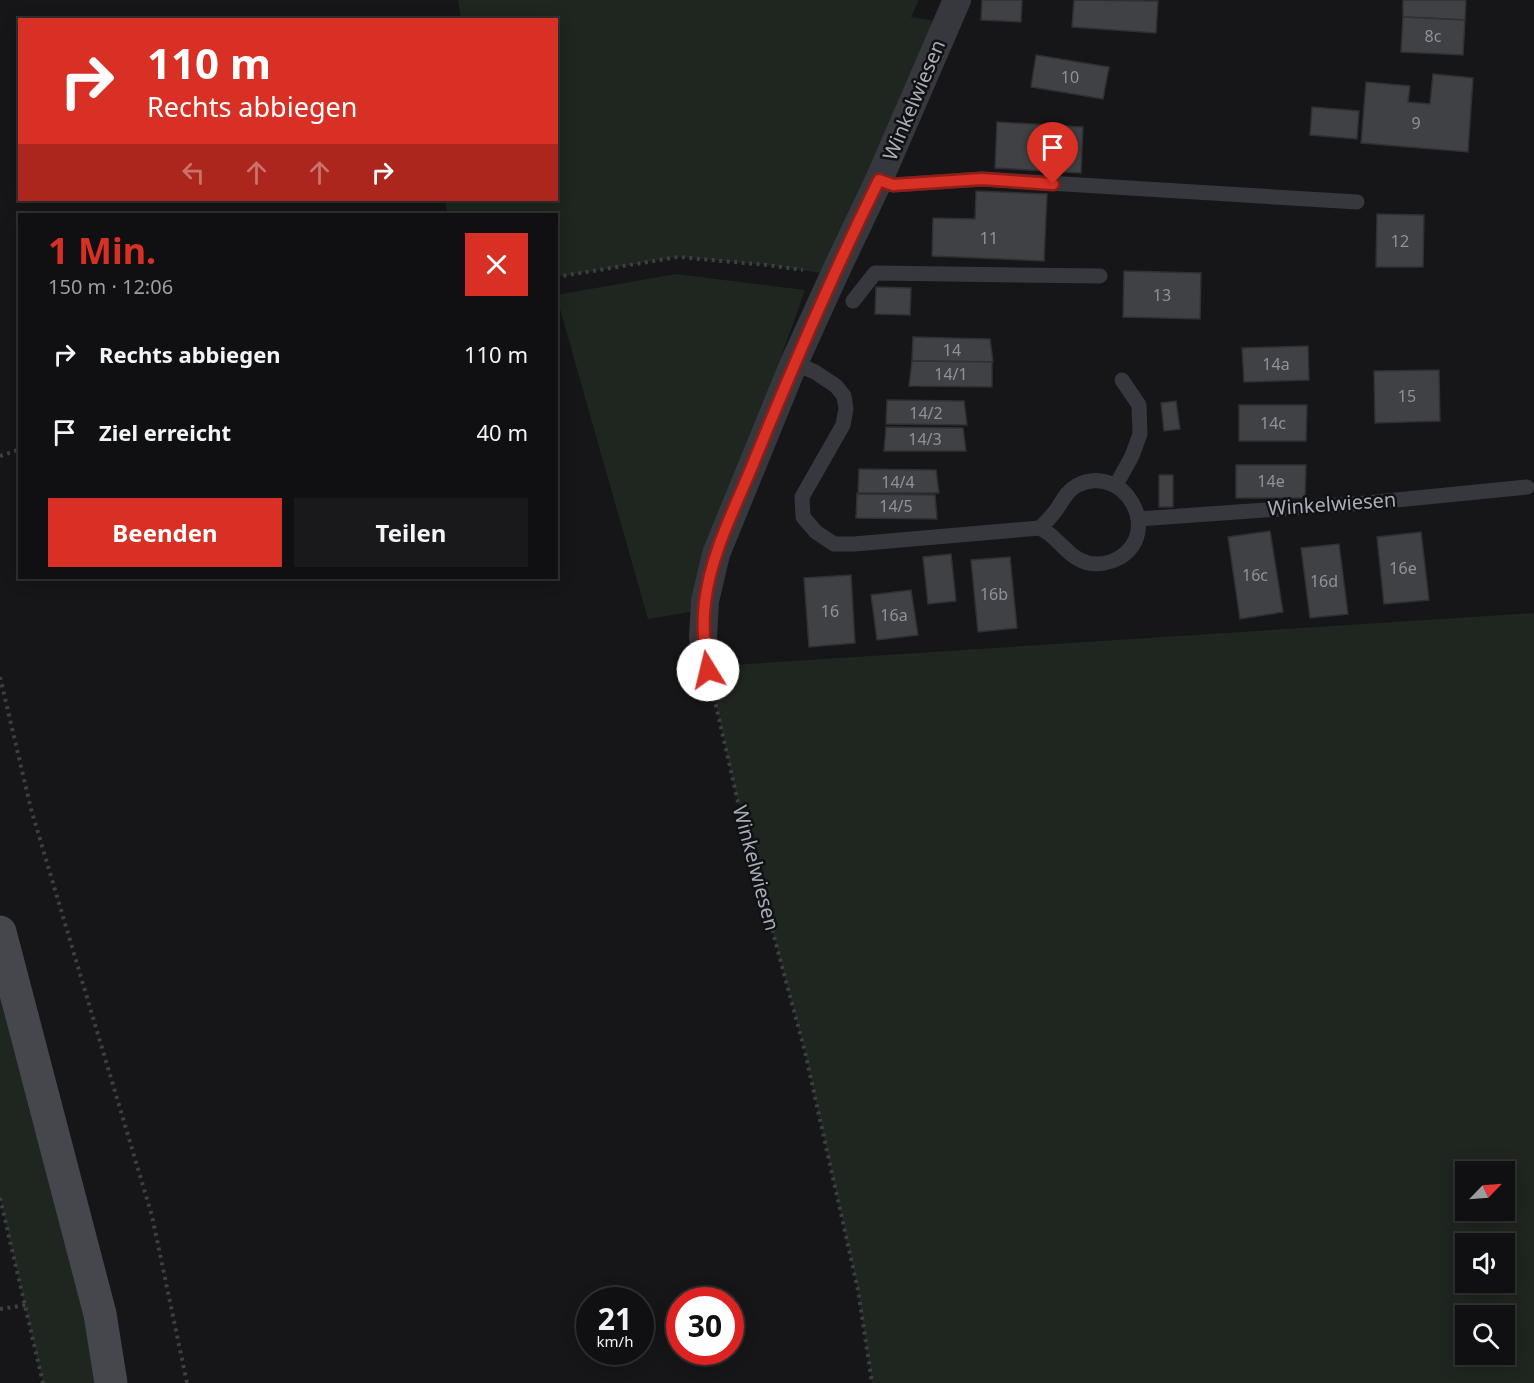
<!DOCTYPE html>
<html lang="de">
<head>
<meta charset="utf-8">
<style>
	body { margin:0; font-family:"Noto Sans",sans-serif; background:#19191b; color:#f1f3f6; height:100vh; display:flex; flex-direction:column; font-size:22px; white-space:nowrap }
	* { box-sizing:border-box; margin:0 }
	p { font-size:20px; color:#9c9d9f }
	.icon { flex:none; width:33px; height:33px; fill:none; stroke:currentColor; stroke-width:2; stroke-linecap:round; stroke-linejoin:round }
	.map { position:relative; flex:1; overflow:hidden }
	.sheet { position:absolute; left:18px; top:213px; width:540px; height:366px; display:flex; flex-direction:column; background:#101012; border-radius:0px; box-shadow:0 3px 15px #0003,0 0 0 2px #303032 }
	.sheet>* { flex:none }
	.guide { position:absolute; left:18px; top:18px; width:540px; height:183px; border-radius:0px; box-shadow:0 3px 15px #0003,0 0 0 2px #303032; background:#d93025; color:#fff; overflow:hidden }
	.needle { width:39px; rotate:65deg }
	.controls { position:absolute; left:1455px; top:1161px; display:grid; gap:12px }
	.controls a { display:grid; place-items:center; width:60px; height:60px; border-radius:0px; background:#101012; box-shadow:0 3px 15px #0003,0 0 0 2px #303032; font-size:30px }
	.speed { position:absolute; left:576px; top:1287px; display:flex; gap:12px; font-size:30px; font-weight:700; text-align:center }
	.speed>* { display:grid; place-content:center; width:78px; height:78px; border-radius:50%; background:#101012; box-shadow:0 3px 15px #0003,0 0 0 2px #303032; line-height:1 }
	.speed small { font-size:15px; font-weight:400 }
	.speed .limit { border:9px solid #d22; background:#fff; color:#111 }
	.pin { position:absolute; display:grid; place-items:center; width:51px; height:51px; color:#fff; margin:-62px -26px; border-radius:50% 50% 50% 0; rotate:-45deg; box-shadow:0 0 6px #0007 }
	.pin .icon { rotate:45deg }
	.me { position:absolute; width:66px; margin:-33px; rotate:351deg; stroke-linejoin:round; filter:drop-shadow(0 0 4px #0008) }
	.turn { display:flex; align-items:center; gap:21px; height:126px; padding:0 30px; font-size:27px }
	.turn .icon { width:78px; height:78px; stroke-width:2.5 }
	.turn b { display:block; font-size:42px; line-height:51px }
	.lanes { display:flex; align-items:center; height:57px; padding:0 30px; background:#0003; justify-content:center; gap:30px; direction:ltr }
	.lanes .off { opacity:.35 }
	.round { display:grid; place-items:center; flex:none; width:63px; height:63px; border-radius:0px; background:#19191b }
	.summary { display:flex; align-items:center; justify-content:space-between; height:102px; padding:0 30px }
	h1 { font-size:36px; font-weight:700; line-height:45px; color:#d93025 }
	.cta { display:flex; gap:12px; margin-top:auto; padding:12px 30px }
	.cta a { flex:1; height:69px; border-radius:0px; background:#d93025; color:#fff; font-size:24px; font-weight:700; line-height:69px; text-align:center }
	.cta a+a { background:#19191b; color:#f1f3f6 }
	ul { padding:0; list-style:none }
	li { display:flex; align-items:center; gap:18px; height:78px; padding:0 30px }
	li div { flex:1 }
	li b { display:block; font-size:22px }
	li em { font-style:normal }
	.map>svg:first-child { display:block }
</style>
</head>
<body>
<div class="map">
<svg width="1534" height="1383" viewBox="0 0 1534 1383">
	<rect width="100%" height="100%" fill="#161618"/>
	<!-- green -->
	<g fill="#1e261f" fill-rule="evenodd">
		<polygon points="458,0 919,0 911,17 947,23 834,275 767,265 678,257 557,277 556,214 447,214 445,200 556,200 556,20 461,19"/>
		<polygon points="676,274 805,290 690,612 648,619 556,295"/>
		<path d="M1534 613V1383H872L858 1290 805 1052 738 802 708 670 747 664ZM1466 1172H1504V1210H1466ZM1466 1244H1504V1282H1466ZM1466 1316H1504V1354H1466Z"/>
		<polygon points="0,932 111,1383 43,1383 0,1198"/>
	</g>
	<!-- building -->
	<g fill="#404145" stroke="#303034" stroke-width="1.5">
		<polygon points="982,0 1022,0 1021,22 981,20"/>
		<polygon points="1074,0 1158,1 1156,33 1072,27"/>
		<polygon points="1403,0 1466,0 1465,20 1403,17"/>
		<polygon points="1403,17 1465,20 1463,55 1401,52"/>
		<polygon points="1036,55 1109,67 1103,99 1031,87"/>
		<polygon points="1433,74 1473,78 1468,152 1361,143 1366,82 1410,86 1408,102 1430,104"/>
		<polygon points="1312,107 1359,111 1357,139 1310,135"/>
		<polygon points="997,122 1083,127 1081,173 995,168"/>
		<polygon points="976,191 1047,194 1044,261 932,256 933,218 975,219"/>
		<polygon points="1377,214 1424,215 1423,267 1376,267"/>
		<polygon points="1124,271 1201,273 1200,319 1123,317"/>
		<polygon points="876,287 911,288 910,315 875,314"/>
		<polygon points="913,337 990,339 993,362 912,361"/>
		<polygon points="1308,346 1309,380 1244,382 1242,348"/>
		<polygon points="912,361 992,362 992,387 909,386"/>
		<polygon points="1439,370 1440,421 1375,423 1374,371"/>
		<polygon points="887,400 964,401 967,425 886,424"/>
		<polygon points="1176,401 1180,429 1164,431 1161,403"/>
		<polygon points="1239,405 1307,405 1306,441 1239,441"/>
		<polygon points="886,427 963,428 966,451 884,451"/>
		<polygon points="1236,465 1306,465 1305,498 1236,498"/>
		<polygon points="859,469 936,470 939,493 858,493"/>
		<rect x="1159" y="475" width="14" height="32"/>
		<polygon points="857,494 935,495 937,519 856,518"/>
		<polygon points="1270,531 1283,612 1240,619 1228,537"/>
		<polygon points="1421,532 1429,600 1384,604 1377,537"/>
		<polygon points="1339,544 1348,614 1310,618 1301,548"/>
		<polygon points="951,554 956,601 928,604 923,557"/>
		<polygon points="1010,557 1017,628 978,632 971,560"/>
		<polygon points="851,575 855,643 809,647 804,578"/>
		<polygon points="911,590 918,635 877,640 871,595"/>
	</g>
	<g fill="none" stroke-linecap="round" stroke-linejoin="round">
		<!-- path -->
		<g stroke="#3d3f44" stroke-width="4" stroke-dasharray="3 4.5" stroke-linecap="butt">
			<polyline points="556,277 678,257 767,265 803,270"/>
			<polyline points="0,456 20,449"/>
			<polyline points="0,677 31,809 152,1216 187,1383"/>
			<polyline points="714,697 738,802 805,1052 858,1290 872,1383"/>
			<polyline points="0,1198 43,1383"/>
			<polyline points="0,1309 26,1305"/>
		</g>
		<!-- lane -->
		<g stroke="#37383d" stroke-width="15">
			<polyline points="879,180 893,185 982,179 1357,202"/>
			<polyline points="853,301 875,273 1100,276"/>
			<path d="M794 363 815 372 836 386 844 396 846 409 843 425 802 497 803 517 816 532 834 544H854L1040 528C1045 523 1049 519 1053 514 1061 505 1065 492 1076 486 1123 461 1164 531 1119 558 1110 563 1098 565 1088 563 1073 559 1065 548 1055 539 1051 534 1045 531 1040 528"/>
			<polyline points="1116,485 1132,456 1140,434 1139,405 1122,380"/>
			<polyline points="1138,519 1366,503 1527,487"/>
		</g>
		<!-- street -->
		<polyline stroke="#37383d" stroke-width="28" points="708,670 703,637 705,601 716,554 794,363 834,275 879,180 957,0"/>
		<!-- secondary -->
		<polyline stroke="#45474d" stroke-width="33" points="0,932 100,1314 111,1383"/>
	</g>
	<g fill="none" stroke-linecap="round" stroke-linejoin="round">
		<defs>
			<path id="route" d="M708 670C704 647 702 625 705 602 711 553 735 508 753 464 792 368 833 273 879 180L893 185 982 179 1053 184"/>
		</defs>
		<!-- route casing -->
		<use href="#route" stroke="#8d1f18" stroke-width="15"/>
		<!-- route -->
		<use href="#route" stroke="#d93025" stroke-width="10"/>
	</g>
	<g text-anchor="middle" stroke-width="5" stroke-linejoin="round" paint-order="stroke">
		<!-- number labels -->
		<g font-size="16" fill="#8e929b">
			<text x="1433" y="42">8c</text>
			<text x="1070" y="83">10</text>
			<text x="1416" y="129">9</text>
			<text x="989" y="244">11</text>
			<text x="1400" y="247">12</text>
			<text x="1162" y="301">13</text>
			<text x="952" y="356">14</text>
			<text x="1276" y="370">14a</text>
			<text x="951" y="380">14/1</text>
			<text x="1407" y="402">15</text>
			<text x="926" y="419">14/2</text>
			<text x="1273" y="429">14c</text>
			<text x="925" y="445">14/3</text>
			<text x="1271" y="487">14e</text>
			<text x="898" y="488">14/4</text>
			<text x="896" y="512">14/5</text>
			<text x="1403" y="574">16e</text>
			<text x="1255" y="581">16c</text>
			<text x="1324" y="587">16d</text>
			<text x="994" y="600">16b</text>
			<text x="830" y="617">16</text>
			<text x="894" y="621">16a</text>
		</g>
		<!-- street labels -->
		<g font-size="20" fill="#a8adb8" stroke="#111113">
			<text transform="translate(914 100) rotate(-67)" y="7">Winkelwiesen</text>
			<text transform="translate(1332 504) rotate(-4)" y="7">Winkelwiesen</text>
			<text transform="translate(756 868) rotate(75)" y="7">Winkelwiesen</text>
		</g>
	</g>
</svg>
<div class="controls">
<a><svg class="needle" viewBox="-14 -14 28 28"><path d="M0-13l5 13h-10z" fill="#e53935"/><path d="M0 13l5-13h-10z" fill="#9c9d9f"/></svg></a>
<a><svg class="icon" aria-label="sound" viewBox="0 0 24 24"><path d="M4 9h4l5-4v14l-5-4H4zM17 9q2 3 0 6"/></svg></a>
<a><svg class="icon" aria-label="search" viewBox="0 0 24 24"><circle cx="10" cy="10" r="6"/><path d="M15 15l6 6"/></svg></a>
</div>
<div class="speed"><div>21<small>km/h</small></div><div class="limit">30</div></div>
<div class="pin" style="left:1053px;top:184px;background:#d93025"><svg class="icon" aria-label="arrive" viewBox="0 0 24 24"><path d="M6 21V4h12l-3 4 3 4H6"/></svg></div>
<svg class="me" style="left:708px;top:670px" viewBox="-20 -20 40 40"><circle r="19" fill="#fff"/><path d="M0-13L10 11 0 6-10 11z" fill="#d93025"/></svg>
<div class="guide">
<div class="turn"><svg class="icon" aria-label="right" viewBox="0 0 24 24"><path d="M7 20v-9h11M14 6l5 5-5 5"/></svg><div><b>110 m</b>Rechts abbiegen</div></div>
<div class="lanes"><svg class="icon off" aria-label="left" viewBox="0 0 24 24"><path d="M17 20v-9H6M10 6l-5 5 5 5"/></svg><svg class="icon off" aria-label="ahead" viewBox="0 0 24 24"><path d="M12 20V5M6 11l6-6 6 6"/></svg><svg class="icon off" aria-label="ahead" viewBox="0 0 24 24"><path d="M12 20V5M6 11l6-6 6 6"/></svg><svg class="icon" aria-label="right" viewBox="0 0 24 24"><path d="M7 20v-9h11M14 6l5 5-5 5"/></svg></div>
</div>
<section class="sheet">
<div class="summary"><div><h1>1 Min.</h1><p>150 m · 12:06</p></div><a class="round" style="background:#d93025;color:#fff"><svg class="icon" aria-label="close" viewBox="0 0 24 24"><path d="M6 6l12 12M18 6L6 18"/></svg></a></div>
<ul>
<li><svg class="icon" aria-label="right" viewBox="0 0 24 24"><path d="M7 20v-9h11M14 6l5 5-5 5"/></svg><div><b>Rechts abbiegen</b></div><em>110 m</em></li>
<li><svg class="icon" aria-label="arrive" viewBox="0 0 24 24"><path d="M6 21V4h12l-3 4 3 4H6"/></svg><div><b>Ziel erreicht</b></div><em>40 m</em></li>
</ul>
<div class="cta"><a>Beenden</a><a>Teilen</a></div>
</section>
</div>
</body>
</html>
